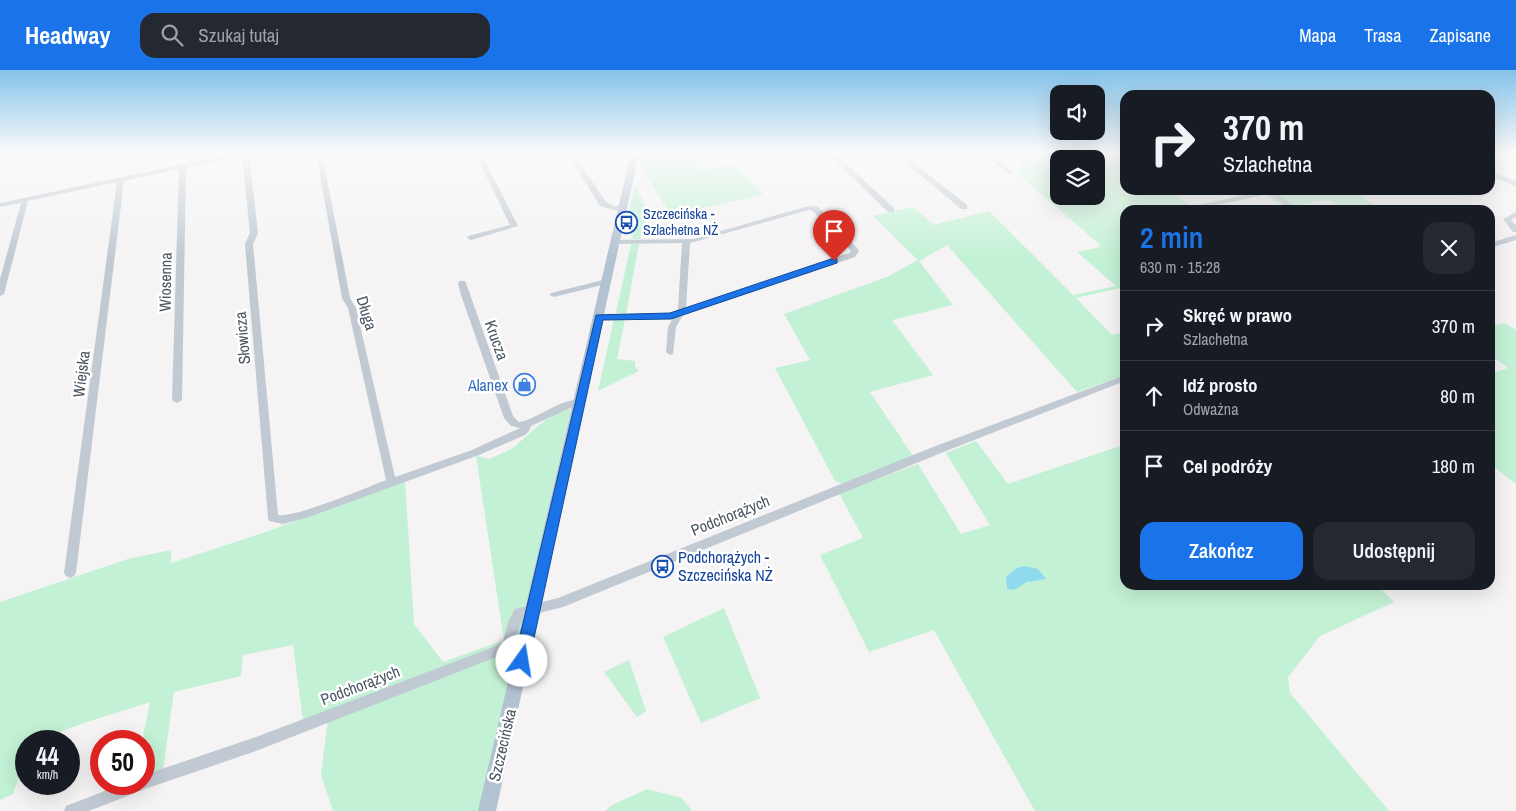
<!DOCTYPE html>
<html lang="pl">
<head>
<meta charset="utf-8">
<style>
	body { margin:0; font-family:"Archivo Narrow",sans-serif; background:#242831; color:#f1f3f6; height:100vh; display:flex; flex-direction:column; font-size:19px; white-space:nowrap }
	* { box-sizing:border-box; margin:0 }
	p { font-size:16px; color:#9ea1a6 }
	.icon { flex:none; width:28px; height:28px; fill:none; stroke:currentColor; stroke-width:2; stroke-linecap:round; stroke-linejoin:round }
	.map { position:relative; flex:1; overflow:hidden }
	.details { position:absolute; left:1120px; top:135px; width:375px; height:385px; display:flex; flex-direction:column; background:#171b24; border-radius:15px; box-shadow:0 5px 20px #0002 }
	.details>* { flex:none }
	.guide { position:absolute; left:1120px; top:20px; width:375px; height:105px; border-radius:15px; box-shadow:0 5px 20px #0002; background:#171b24; color:#f1f3f6; overflow:hidden }
	.buttons { position:absolute; left:1050px; top:15px; display:grid; gap:10px }
	.buttons a { display:grid; place-items:center; width:55px; height:55px; border-radius:10px; background:#171b24; box-shadow:0 5px 20px #0002; font-size:25px }
	.speed { position:absolute; left:15px; top:660px; display:flex; gap:10px; font-size:25px; font-weight:700; text-align:center }
	.speed>* { display:grid; place-content:center; width:65px; height:65px; border-radius:50%; background:#171b24; box-shadow:0 5px 20px #0002; line-height:1 }
	.speed small { font-size:12px; font-weight:400 }
	.speed .limit { border:8px solid #d22; background:#fff; color:#111 }
	.pin { position:absolute; display:grid; place-items:center; width:42px; height:42px; color:#fff; margin:-51px -21px; border-radius:50% 50% 50% 0; rotate:-45deg; box-shadow:0 0 5px #0007 }
	.pin .icon { rotate:45deg }
	.me { position:absolute; width:55px; margin:-28px; rotate:13deg; stroke-linejoin:round; filter:drop-shadow(0 0 4px #0008) }
	.turn { display:flex; align-items:center; gap:18px; height:105px; padding:0 20px; font-size:22px }
	.turn .icon { width:65px; height:65px; stroke-width:2.5 }
	.turn b { display:block; font-size:35px; line-height:42px }
	.round { display:grid; place-items:center; flex:none; width:52px; height:52px; border-radius:15px; background:#242831 }
	.overview { display:flex; align-items:center; justify-content:space-between; height:85px; padding:0 20px }
	h1 { font-size:30px; font-weight:600; line-height:38px; color:#1a73e8 }
	.primary-button { display:flex; gap:10px; margin-top:auto; padding:10px 20px }
	.primary-button a { flex:1; height:58px; border-radius:15px; background:#1a73e8; color:#fff; font-size:20px; font-weight:600; line-height:58px; text-align:center }
	.primary-button a+a { background:#242831; color:#f1f3f6 }
	ul { padding:0; list-style:none }
	li { display:flex; align-items:center; gap:15px; height:70px; padding:0 20px; border-top:1px solid #363941 }
	li div { flex:1 }
	li b { display:block; font-size:19px }
	li em { font-style:normal }
	header { display:flex; align-items:center; gap:30px; box-sizing:border-box; height:70px; padding:0 25px; background:#1a73e8; color:#fff }
	header strong { font-size:24px }
	nav { display:flex; gap:28px; margin-inline-start:auto; font-size:18px }
	.search { width:350px; height:45px; background:#242831; display:flex; align-items:center; gap:12px; box-sizing:border-box; padding:0 18px; border-radius:15px; color:#9ea1a6; font-size:19px }
	.map>svg:first-child { display:block }
</style>
</head>
<body>
<header>
<strong>Headway</strong>
<div class="search"><svg class="icon" aria-label="search" viewBox="0 0 24 24"><circle cx="10" cy="10" r="6"/><path d="M15 15l6 6"/></svg>Szukaj tutaj</div>
<nav><a>Mapa</a><a>Trasa</a><a>Zapisane</a></nav>
</header>
<div class="map">
<svg width="1516" height="741" viewBox="0 0 1516 741">
	<rect width="100%" height="100%" fill="#f5f3f3"/>
	<!-- green -->
	<g fill="#c3f1d5" fill-rule="evenodd">
		<polygon points="643,83 689,83 703,101 735,94 763,125 671,145 641,98"/>
		<path d="M1021 83H1125V120H1169L1196 140H1125V217L1076 228 1112 265 1125 262V305L1077 322 947 175 919 191 953 235 892 250 933 305 870 322 913 386 844 414 835 411 775 298 810 290 784 244 887 207 918 190 873 146 913 137 934 155 989 141 1073 225 1116 216 1077 182 1100 177 1099 174 1016 102 1025 86ZM1059 89H1096V126H1059Z"/>
		<polygon points="635,114 652,150 644,152 640,169 632,169 636,151 629,141"/>
		<path d="M1258 120H1373L1358 124 1378 137C1355 142 1346 142 1326 129L1286 139Z"/>
		<polygon points="631,174 639,174 626,244 616,243"/>
		<polygon points="614,249 625,249 617,289 635,291 635,297 639,301 598,321"/>
		<polygon points="1505,253 1516,260 1516,414 1490,394 1490,304 1508,298 1490,285 1490,257"/>
		<path d="M571 339 479 741H333L321 705 328 648 303 651 293 575 243 585 241 606 174 622 163 700 144 707V671H142L150 632 87 652 35 671H26V688L13 724 0 730V532L128 489 171 480V493L266 462 405 410 414 554 443 592 504 570 476 386 490 389C498 385 507 382 515 376 533 362 547 343 571 339Z"/>
		<polygon points="976,371 1008,414 1123,375 1125,378 1125,515 1377,515 1394,532 1320,566 1288,607 1290,623 1389,741 1035,741 934,560 869,582 820,485 863,468 839,423 918,394 961,464 990,455 946,383"/>
		<polygon points="724,538 760,628 701,653 663,567"/>
		<polygon points="629,590 646,641 637,647 604,602"/>
		<polygon points="647,719 682,728 692,741 605,741 612,735"/>
	</g>
	<!-- water -->
	<polygon fill="#90daee" points="1024,496 1038,499 1046,509 1027,512 1014,520 1007,519 1006,507 1017,498"/>
	<g fill="none" stroke-linecap="round" stroke-linejoin="round">
		<!-- minor -->
		<g fill="#c1cad2" fill-rule="evenodd">
			<path d="M188 83H194L195 92 237 83H250L249 85 258 163 253 174 278 445C295 448 366 418 386 410L348 238 342 228 316 83H322L350 228 356 238 395 407 472 380 520 358 511 356 504 348 461 225 458 213 459 211H465L466 213 513 346 519 352 524 351C541 346 566 326 583 330L585 332 583 334 568 339 531 356 529 361 525 365 479 385 306 448 283 454 269 451 268 448 245 174 250 163 242 86 186 98 182 330 177 333 172 330 179 99 124 111 76 503 74 506 70 508 66 506 64 503 117 112 28 131 4 224 0 226V209L21 133 0 137V133L189 93Z"/>
			<polygon points="475,83 481,83 518,156 471,170 467,168 468,166 510,155"/>
			<polygon points="567,83 573,83 606,132 614,136 626,136 626,140 613,140 600,136"/>
			<polygon points="827,83 834,83 894,138 894,142 888,142"/>
			<polygon points="894,83 901,83 967,135 967,139 961,139"/>
			<polygon points="981,83 988,83 1014,103 1009,104"/>
			<polygon points="1504,83 1516,85 1516,89 1505,84"/>
			<polygon points="1490,101 1516,111 1516,116 1490,106"/>
			<polygon points="1263,120 1272,120 1300,140 1291,140 1269,124 1198,139 1194,137 1198,135 1264,121"/>
			<path d="M809 136 818 137 858 179 859 181 855 187 683 245 676 257 673 284 670 285 666 282 668 257 673 248 599 250 595 247 599 244 670 243 676 241 678 239 682 173 616 174H613V170L693 169ZM809 140 813 141 851 181 849 183 686 238 690 173Z"/>
			<polygon points="1516,142 1516,147 1511,150 1516,155 1516,162 1513,162 1503,149"/>
			<polygon points="1516,165 1516,170 1490,178 1490,173"/>
			<polygon points="607,209 611,211 610,213 554,227 550,225 551,223"/>
			<polygon points="1125,305 1125,311 941,383 563,537 523,547 512,579 504,584 256,681 145,719 89,741 64,741 66,736 123,714 144,714 144,705 256,667 496,576 503,572 508,552 515,539 558,528 933,377"/>
		</g>
		<!-- major -->
		<polygon fill="#b3c2d1" fill-rule="evenodd" points="631,83 639,83 496,741 478,741"/>
	</g>
	<!-- sky -->
	<linearGradient id="sky" x2="0" y2="1"><stop stop-color="#85c3ea"/><stop offset="0.44" stop-color="#fafafa"/><stop offset="1" stop-color="#fafafa" stop-opacity="0"/></linearGradient>
	<rect width="1516" height="187" fill="url(#sky)"/>
	<!-- route -->
	<polygon fill="#1a73e8" stroke="#114b97" points="834,188 837,189 837,193 671,249 603,250 529,591 527,595 522,597 516,595 514,591 596,245 670,243"/>
	<!-- icons -->
	<defs>
		<symbol id="bus-ring" viewBox="-11 -11 22 22"><circle r="9.5" fill="#fff" stroke="#1a4fb4" stroke-width="1.5"/><path d="M-5-6H5V4H4V6H2V4H-2V6H-4V4H-5ZM-3.5-4V0h7V-4ZM-3.5 1.2v1.5H-2V1.2ZM2 1.2v1.5H3.5V1.2Z" fill="#1a4fb4"/></symbol>
		<symbol id="shop-ring" viewBox="-11 -11 22 22"><circle r="9.5" fill="#fff" stroke="#3f7fe0" stroke-width="1.5"/><path d="M-5-2.5h2.3a2.7 3.5 0 0 1 5.4 0H5L5.5 6h-11ZM-1.5-2.5h3a1.5 2.3 0 0 0-3 0Z" fill="#3f7fe0"/></symbol>
	</defs>
	<g fill-rule="evenodd">
		<use href="#bus-ring" x="614" y="140" width="25" height="25"/>
		<use href="#shop-ring" x="512" y="302" width="25" height="25"/>
		<use href="#bus-ring" x="650" y="484" width="25" height="25"/>
	</g>
	<g text-anchor="middle" stroke-width="5" stroke-linejoin="round" paint-order="stroke">
		<!-- far-transit labels -->
		<g font-size="14" fill="#164399" stroke="#fff" text-anchor="start">
			<text x="643" y="149">Szczecińska -<tspan x="643" dy="16">Szlachetna NŻ</tspan></text>
		</g>
		<!-- street labels -->
		<g font-size="16" fill="#4a5661" stroke="#fff">
			<text transform="translate(165 212) rotate(-89)" y="6">Wiosenna</text>
			<text transform="translate(367 243) rotate(73)" y="6">Długa</text>
			<text transform="translate(242 268) rotate(-95)" y="6">Słowicza</text>
			<text transform="translate(497 270) rotate(70)" y="6">Krucza</text>
			<text transform="translate(81 304) rotate(-83)" y="6">Wiejska</text>
			<text transform="translate(730 445) rotate(-22)" y="6">Podchorążych</text>
			<text transform="translate(360 615) rotate(-21)" y="6">Podchorążych</text>
			<text transform="translate(502 675) rotate(-77)" y="6">Szczecińska</text>
		</g>
		<!-- shop labels -->
		<g font-size="16" fill="#366cbe" stroke="#fff" text-anchor="end">
			<text x="508" y="321">Alanex</text>
		</g>
		<!-- transit labels -->
		<g font-size="16" fill="#164399" stroke="#fff" text-anchor="start">
			<text x="678" y="493">Podchorążych -<tspan x="678" dy="18">Szczecińska NŻ</tspan></text>
		</g>
	</g>
</svg>
<div class="buttons">
<a><svg class="icon" aria-label="sound" viewBox="0 0 24 24"><path d="M4 9h4l5-4v14l-5-4H4zM17 9q2 3 0 6"/></svg></a>
<a><svg class="icon" aria-label="layers" viewBox="0 0 24 24"><path d="M12 4l9 5-9 5-9-5zM3 14l9 5 9-5"/></svg></a>
</div>
<div class="speed"><div>44<small>km/h</small></div><div class="limit">50</div></div>
<div class="pin" style="left:834px;top:191px;background:#d93025"><svg class="icon" aria-label="arrive" viewBox="0 0 24 24"><path d="M6 21V4h12l-3 4 3 4H6"/></svg></div>
<svg class="me" style="left:522px;top:591px" viewBox="-20 -20 40 40"><circle r="19" fill="#fff"/><path d="M0-13L10 11 0 6-10 11z" fill="#1a73e8"/></svg>
<div class="guide">
<div class="turn"><svg class="icon" aria-label="right" viewBox="0 0 24 24"><path d="M7 20v-9h11M14 6l5 5-5 5"/></svg><div><b>370 m</b>Szlachetna</div></div>
</div>
<section class="details">
<div class="overview"><div><h1>2 min</h1><p>630 m · 15:28</p></div><a class="round"><svg class="icon" aria-label="close" viewBox="0 0 24 24"><path d="M6 6l12 12M18 6L6 18"/></svg></a></div>
<ul>
<li><svg class="icon" aria-label="right" viewBox="0 0 24 24"><path d="M7 20v-9h11M14 6l5 5-5 5"/></svg><div><b>Skręć w prawo</b><p>Szlachetna</p></div><em>370 m</em></li>
<li><svg class="icon" aria-label="ahead" viewBox="0 0 24 24"><path d="M12 20V5M6 11l6-6 6 6"/></svg><div><b>Idź prosto</b><p>Odważna</p></div><em>80 m</em></li>
<li><svg class="icon" aria-label="arrive" viewBox="0 0 24 24"><path d="M6 21V4h12l-3 4 3 4H6"/></svg><div><b>Cel podróży</b></div><em>180 m</em></li>
</ul>
<div class="primary-button"><a>Zakończ</a><a>Udostępnij</a></div>
</section>
</div>
</body>
</html>
